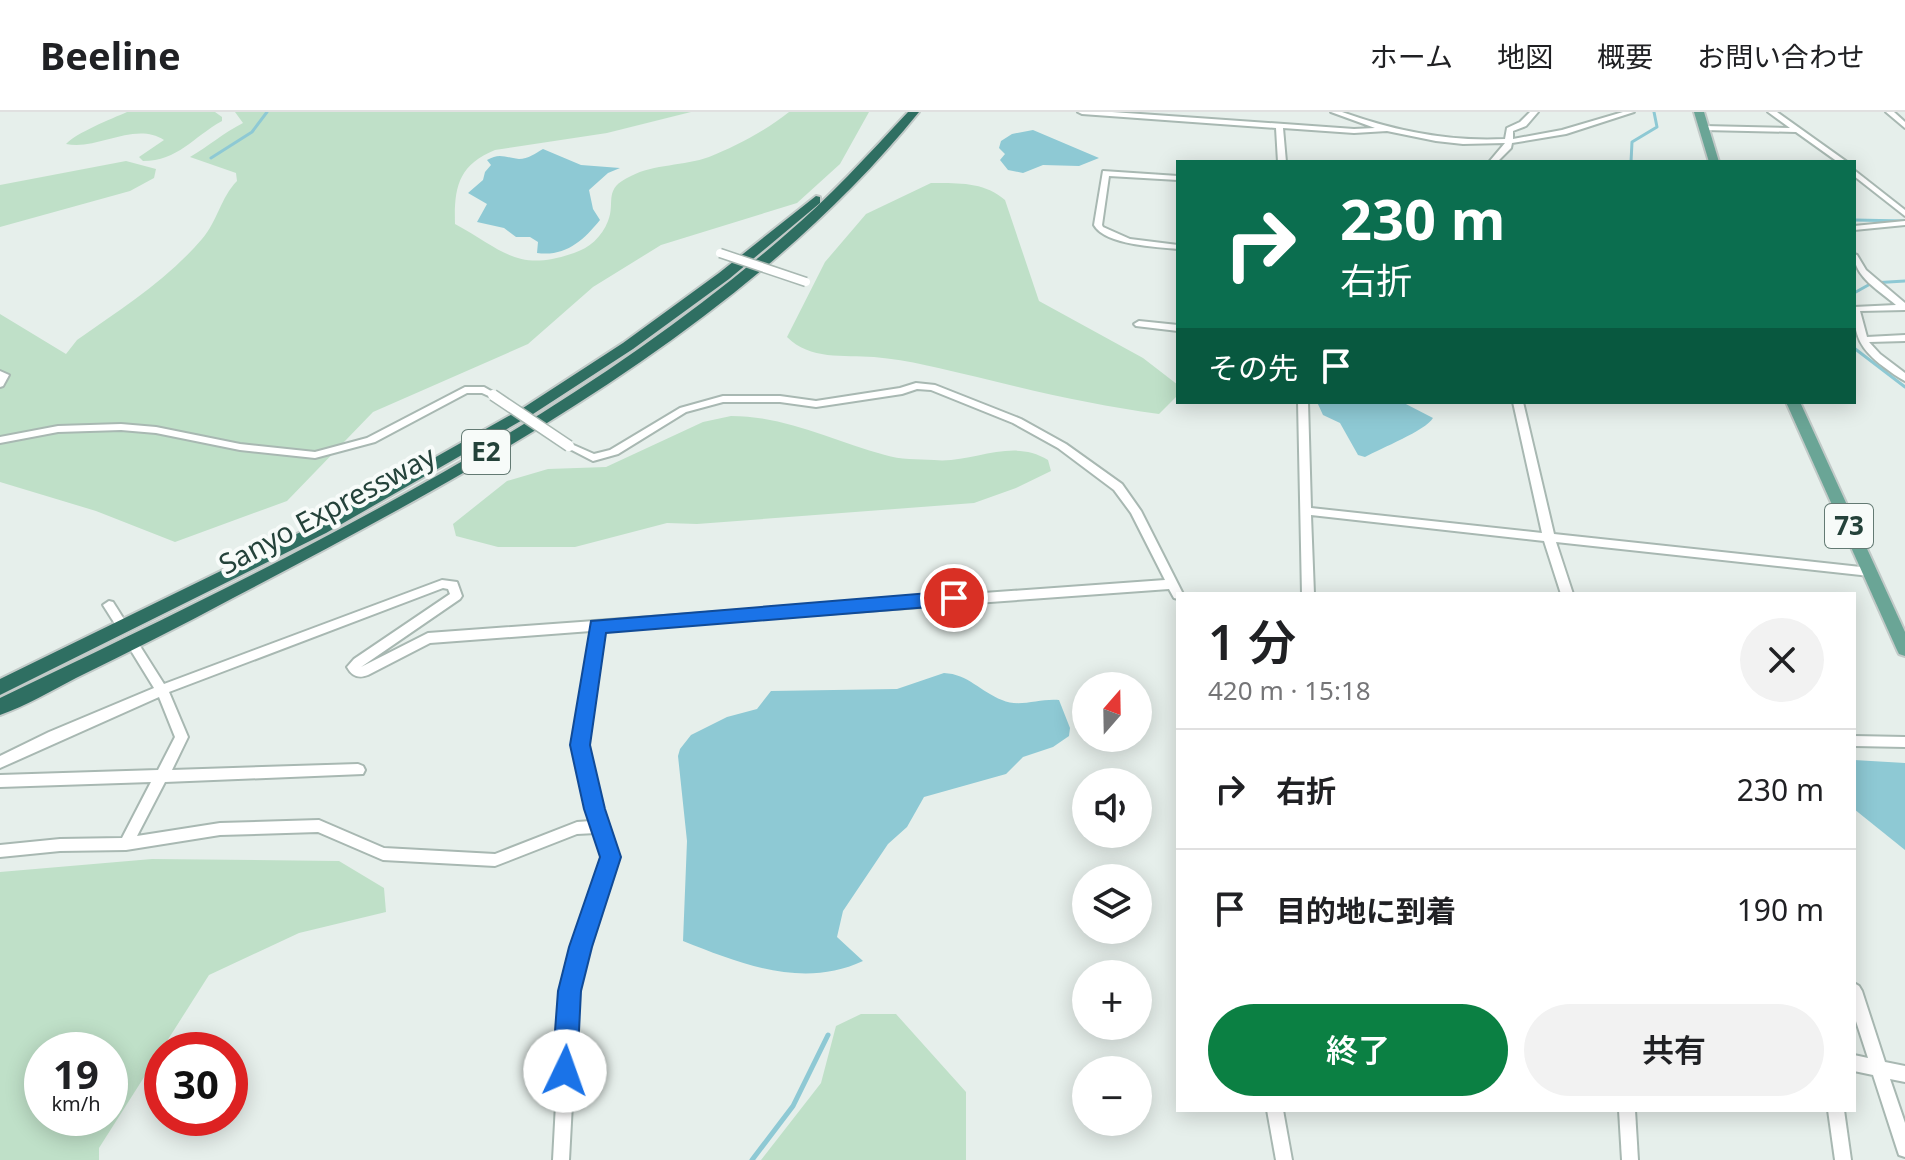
<!DOCTYPE html>
<html lang="ja">
<head>
<meta charset="utf-8">
<style>
	body { margin:0; font-family:"Noto Sans","Noto Sans JP",sans-serif; background:#f2f2f2; color:#202124; height:100vh; display:flex; flex-direction:column; font-size:30px; white-space:nowrap }
	* { box-sizing:border-box; margin:0 }
	p { font-size:26px; color:#757577 }
	.icon { flex:none; width:44px; height:44px; fill:none; stroke:currentColor; stroke-width:2; stroke-linecap:round; stroke-linejoin:round }
	.map { position:relative; flex:1; overflow:hidden }
	.side { position:absolute; left:1176px; top:480px; width:680px; height:520px; display:flex; flex-direction:column; background:#fff; border-radius:0px; box-shadow:0 4px 20px #0003 }
	.side>* { flex:none }
	.banner { position:absolute; left:1176px; top:48px; width:680px; height:244px; border-radius:0px; box-shadow:0 4px 20px #0003; background:#0b6e4f; color:#fff; overflow:hidden }
	.needle { width:52px; rotate:20deg }
	.buttons { position:absolute; left:1072px; top:560px; display:grid; gap:16px }
	.buttons a { display:grid; place-items:center; width:80px; height:80px; border-radius:50%; background:#fff; box-shadow:0 4px 20px #0003; font-size:40px }
	.speed { position:absolute; left:24px; top:920px; display:flex; gap:16px; font-size:40px; font-weight:700; text-align:center }
	.speed>* { display:grid; place-content:center; width:104px; height:104px; border-radius:50%; background:#fff; box-shadow:0 4px 20px #0003; line-height:1 }
	.speed small { font-size:20px; font-weight:400 }
	.speed .limit { border:12px solid #d22; background:#fff; color:#111 }
	.pin { position:absolute; display:grid; place-items:center; width:68px; height:68px; color:#fff; margin:-34px; border:4px solid #fff; border-radius:50%; box-shadow:0 2px 8px #0007 }
	.me { position:absolute; width:88px; margin:-44px; rotate:3deg; stroke-linejoin:round; filter:drop-shadow(0 0 6px #0008) }
	.turn { display:flex; align-items:center; gap:28px; height:168px; padding:0 32px; font-size:36px }
	.turn .icon { width:104px; height:104px; stroke-width:2.5 }
	.turn b { display:block; font-size:56px; line-height:68px }
	.then { display:flex; align-items:center; height:76px; padding:0 32px; background:#0003; gap:16px; font-size:30px }
	.round { display:grid; place-items:center; flex:none; width:84px; height:84px; border-radius:42px; background:#f2f2f2 }
	.headline { display:flex; align-items:center; justify-content:space-between; height:136px; padding:0 32px }
	h1 { font-size:48px; font-weight:600; line-height:60px }
	.primary-button { display:flex; gap:16px; margin-top:auto; padding:16px 32px }
	.primary-button a { flex:1; height:92px; border-radius:48px; background:#0b8043; color:#fff; font-size:32px; font-weight:600; line-height:92px; text-align:center }
	.primary-button a+a { background:#f2f2f2; color:#202124 }
	ul { padding:0; list-style:none }
	li { display:flex; align-items:center; gap:24px; height:120px; padding:0 32px; border-top:2px solid #e0e0e0 }
	li div { flex:1 }
	li b { display:block; font-size:30px }
	li em { font-style:normal }
	header { display:flex; align-items:center; gap:48px; box-sizing:border-box; height:112px; padding:0 40px; background:#fff; border-bottom:2px solid #e0e0e0 }
	header strong { font-size:38px }
	nav { display:flex; gap:44px; margin-inline-start:auto; font-size:28px }
	.map>svg:first-child { display:block }
</style>
</head>
<body>
<header>
<strong>Beeline</strong>
<nav><a>ホーム</a><a>地図</a><a>概要</a><a>お問い合わせ</a></nav>
</header>
<div class="map">
<svg width="1905" height="1048" viewBox="0 0 1905 1048">
	<rect width="100%" height="100%" fill="#e6efeb"/>
	<!-- green -->
	<g fill="#bfe0c8" fill-rule="evenodd">
		<path d="M127 0H215L222 5V9C193 25 178 49 143 49L139 45 164 28C134 9 97 39 66 32 76 21 111 7 127 0Z"/>
		<path d="M235 0H691L607 21 495 38C458 53 454 76 455 112 503 138 517 161 574 141 589 136 602 125 608 109 616 90 602 77 631 64 654 52 684 54 709 45 735 35 767 18 789 0H869L840 52 797 91 661 133 593 175 528 232 373 300 287 389 175 430 96 399 0 370V202L66 242 77 228C122 196 166 169 202 127 217 110 221 85 237 69L236 61 190 45C209 34 223 21 243 11Z"/>
		<polygon points="126,49 156,57 154,66 130,79 0,115 0,73"/>
		<path d="M931 71C958 71 985 70 1005 88L1039 189 1143 246 1178 273V283L1159 302C1098 294 1037 280 977 265 942 257 910 248 874 245 843 243 810 248 787 225L825 150 866 102Z"/>
		<path d="M731 304C786 304 833 329 885 343 900 348 918 347 934 348 972 352 1012 325 1048 348L1051 359 1016 376 974 391 697 412 667 411 575 435H498L456 424 453 412 507 369 548 357 606 355 703 310Z"/>
		<path d="M152 747 339 749 384 776 386 800 299 821 209 863 99 1036V1048H0V760ZM42 938H110V1006H42Z"/>
		<polygon points="861,902 896,902 966,980 966,1048 761,1048 821,971 836,914"/>
	</g>
	<!-- water -->
	<g fill="#8ec9d4">
		<polygon points="1033,18 1099,46 1079,54 1043,53 1023,61 1008,58 1000,48 1005,42 999,36 1001,29 1012,22"/>
		<path d="M543 37 581 53 620 56 608 61 589 78 593 97 600 108C583 129 565 145 537 141L538 130 530 125H516L504 116 477 110 487 92 468 81 483 68 485 60 491 53 487 48C500 40 506 46 519 47 528 47 536 41 543 37Z"/>
		<path d="M1317 290H1402L1433 306C1425 319 1381 336 1365 345L1358 343 1340 311 1323 303Z"/>
		<path d="M944 561C968 562 981 580 1002 588 1019 596 1040 586 1059 588L1070 616 1069 624 1053 635 1023 645 1006 662 924 685 907 715 888 732 843 799 837 825 863 849C803 877 741 852 683 829L687 729 678 644 680 637 691 623 727 605 757 597 771 579 897 577Z"/>
		<polygon points="1854,648 1905,651 1905,738 1854,697"/>
	</g>
	<g fill="none" stroke-linecap="round" stroke-linejoin="round">
		<!-- stream-far1 -->
		<g stroke="#8ec9d4" stroke-width="3">
			<polyline points="211,46 252,20 267,0"/>
			<polyline points="1631,50 1632,30 1657,15 1654,0"/>
			<polyline points="1854,108 1905,109"/>
			<polyline points="1854,181 1872,171 1905,169"/>
			<polyline points="1854,236 1905,275"/>
		</g>
		<!-- stream -->
		<polyline stroke="#8ec9d4" stroke-width="5" points="752,1048 793,994 828,923"/>
		<defs>
			<g id="minor">
				<path d="M1078 0H1112L1354 17 1375 16 1331 0H1342C1395 19 1449 30 1505 27L1507 16 1520 10 1530 0H1538L1526 14 1513 19V27L1562 18 1623 0H1634L1566 22 1512 31 1511 36 1497 50H1489L1505 31 1463 32 1436 29 1387 19 1354 21 1283 16 1286 50H1278L1276 16 1082 2Z"/>
				<polygon points="1768,0 1777,0 1847,50 1838,50 1796,20 1704,18 1700,16 1704,14 1790,16"/>
				<polygon points="1886,0 1894,0 1905,10 1905,16"/>
				<polygon points="1854,58 1905,98 1905,104 1854,64"/>
				<path d="M1103 59 1178 64V68L1109 64 1102 113 1103 115 1130 127 1178 133V137C1157 135 1105 133 1094 113Z"/>
				<polygon points="1905,109 1905,113 1854,118 1854,114"/>
				<path d="M1854 142 1857 143 1866 158 1905 191V198L1860 199 1867 225 1905 223V229L1869 230 1880 242 1905 261V269C1897 265 1891 260 1884 255 1860 237 1854 224 1854 195L1896 193C1880 179 1854 165 1854 142Z"/>
				<polygon points="1139,209 1178,213 1178,219 1136,214 1134,212"/>
				<polygon points="0,259 9,263 3,274 0,275"/>
				<path d="M916 271 935 273 1021 307 1066 332 1122 372 1141 399 1183 482H1178V487L1174 486 1169 477 603 518 587 633 601 697 618 745 587 835 578 879 569 1048H553L562 879 573 835 604 745 596 721 577 722 495 754 383 748 318 720 220 723 126 738 60 739 0 745V733L60 727 122 726 151 670 0 675V663L158 658 175 625 159 585 0 656V644L49 620 154 576 130 537 132 534H140L164 572 442 468 457 470 462 484 460 487 361 555 428 521 1165 468 1131 401 1114 378 1058 336 1013 311 931 278 917 277 902 282 816 295 780 290H723L686 300 618 342 593 349 564 334 569 331 594 342 610 338 680 296 723 284H780L816 289 900 276ZM443 476 448 477 450 482 354 547 347 555C352 564 358 567 368 563L430 531 591 519 573 633 591 709 577 710 495 742 384 736 319 708 220 711 137 724 165 670 363 662 365 658 363 654 358 652 172 658 188 625 169 580Z"/>
				<polygon points="465,275 484,275 498,283 493,286 482,281 467,281 375,330 315,346 240,338 156,321 121,318 58,320 0,331 0,325 58,314 121,312 156,315 240,332 315,340 367,326"/>
				<polygon points="1298,290 1308,290 1311,396 1542,421 1513,290 1523,290 1554,422 1870,456 1876,460 1870,464 1556,430 1573,482 1561,482 1544,429 1311,403 1314,482 1302,482"/>
				<polygon points="109,489 113,490 125,509 123,512 115,512 103,493"/>
				<polygon points="1854,624 1905,625 1905,635 1854,634"/>
				<polygon points="1854,871 1859,874 1862,879 1885,950 1905,954 1905,970 1890,967 1905,1011 1905,1045 1899,1043 1897,1037 1873,963 1854,959 1854,943 1868,946 1854,903"/>
				<polygon points="1267,998 1283,998 1292,1048 1276,1048"/>
				<polygon points="1619,998 1635,998 1638,1048 1622,1048"/>
				<polygon points="1828,998 1844,998 1851,1048 1835,1048"/>
			</g>
			<g id="major">
				<polygon points="1694,0 1704,0 1719,50 1709,50"/>
				<polygon points="1786,290 1800,290 1905,520 1905,544 1899,542 1897,538"/>
			</g>
			<g id="highway">
				<path d="M908 0H919C746 215 473 360 233 486 181 514 129 540 76 566 51 579 26 594 0 603V586C268 457 558 320 784 124 829 86 868 43 908 0Z"/>
				<polygon points="816,84 820,85 820,91 729,167 633,237 533,302 326,421 0,583 0,567 315,413 523,296 623,231 719,161"/>
			</g>
		</defs>
		<!-- minor casing -->
		<use href="#minor" stroke="#a8b8b2" stroke-width="4"/>
		<!-- major casing -->
		<use href="#major" stroke="#c2cac8" stroke-width="4"/>
		<!-- highway casing -->
		<use href="#highway" stroke="#c2cac8" stroke-width="4"/>
		<!-- minor -->
		<use href="#minor" fill="#fff" fill-rule="evenodd"/>
		<!-- major -->
		<use href="#major" fill="#6aa596" fill-rule="evenodd"/>
		<!-- highway -->
		<use href="#highway" fill="#2f6f62" fill-rule="evenodd"/>
		<defs>
			<polyline id="minor-bridge-far1" points="720,141 806,170"/>
			<polyline id="minor-bridge" points="493,283 569,334"/>
		</defs>
		<!-- minor-bridge-far1 casing -->
		<use href="#minor-bridge-far1" stroke="#a8b8b2" stroke-width="11" stroke-linecap="butt"/>
		<!-- minor-bridge casing -->
		<use href="#minor-bridge" stroke="#a8b8b2" stroke-width="13" stroke-linecap="butt"/>
		<!-- minor-bridge-far1 -->
		<use href="#minor-bridge-far1" stroke="#fff" stroke-width="8"/>
		<!-- minor-bridge -->
		<use href="#minor-bridge" stroke="#fff" stroke-width="10"/>
	</g>
	<!-- route -->
	<polygon fill="#1a73e8" stroke="#114b97" stroke-width="2" points="954,479 963,486 954,493 606,521 590,633 605,697 621,745 592,835 581,879 577,959 573,968 565,971 556,968 552,959 558,879 569,835 600,745 584,697 570,633 591,509"/>
	<g text-anchor="middle" stroke-width="8" stroke-linejoin="round" paint-order="stroke">
		<!-- shield labels -->
		<g fill="#f7fbf9" stroke="#637a73" stroke-width="2">
			<rect x="462" y="318" width="48" height="44" rx="6"/>
			<rect x="1825" y="392" width="48" height="44" rx="6"/>
		</g>
		<g font-size="26" font-weight="bold" fill="#24423a">
			<text x="486" y="349">E2</text>
			<text x="1849" y="423">73</text>
		</g>
		<!-- street labels -->
		<g font-size="28" fill="#24423a" stroke="#f7fbf9">
			<text transform="translate(327 398) rotate(-28)" y="10">Sanyo Expressway</text>
		</g>
	</g>
</svg>
<div class="buttons">
<a><svg class="needle" viewBox="-14 -14 28 28"><path d="M0-13l5 13h-10z" fill="#e53935"/><path d="M0 13l5-13h-10z" fill="#757577"/></svg></a>
<a><svg class="icon" aria-label="sound" viewBox="0 0 24 24"><path d="M4 9h4l5-4v14l-5-4H4zM17 9q2 3 0 6"/></svg></a>
<a><svg class="icon" aria-label="layers" viewBox="0 0 24 24"><path d="M12 4l9 5-9 5-9-5zM3 14l9 5 9-5"/></svg></a>
<a>+</a>
<a>−</a>
</div>
<div class="speed"><div>19<small>km/h</small></div><div class="limit">30</div></div>
<div class="pin" style="left:954px;top:486px;background:#d93025"><svg class="icon" aria-label="arrive" viewBox="0 0 24 24"><path d="M6 21V4h12l-3 4 3 4H6"/></svg></div>
<svg class="me" style="left:565px;top:959px" viewBox="-20 -20 40 40"><circle r="19" fill="#fff"/><path d="M0-13L10 11 0 6-10 11z" fill="#1a73e8"/></svg>
<div class="banner">
<div class="turn"><svg class="icon" aria-label="right" viewBox="0 0 24 24"><path d="M7 20v-9h11M14 6l5 5-5 5"/></svg><div><b>230 m</b>右折</div></div>
<div class="then">その先<svg class="icon" aria-label="arrive" viewBox="0 0 24 24"><path d="M6 21V4h12l-3 4 3 4H6"/></svg></div>
</div>
<section class="side">
<div class="headline"><div><h1>1 分</h1><p>420 m · 15:18</p></div><a class="round"><svg class="icon" aria-label="close" viewBox="0 0 24 24"><path d="M6 6l12 12M18 6L6 18"/></svg></a></div>
<ul>
<li><svg class="icon" aria-label="right" viewBox="0 0 24 24"><path d="M7 20v-9h11M14 6l5 5-5 5"/></svg><div><b>右折</b></div><em>230 m</em></li>
<li><svg class="icon" aria-label="arrive" viewBox="0 0 24 24"><path d="M6 21V4h12l-3 4 3 4H6"/></svg><div><b>目的地に到着</b></div><em>190 m</em></li>
</ul>
<div class="primary-button"><a>終了</a><a>共有</a></div>
</section>
</div>
</body>
</html>
